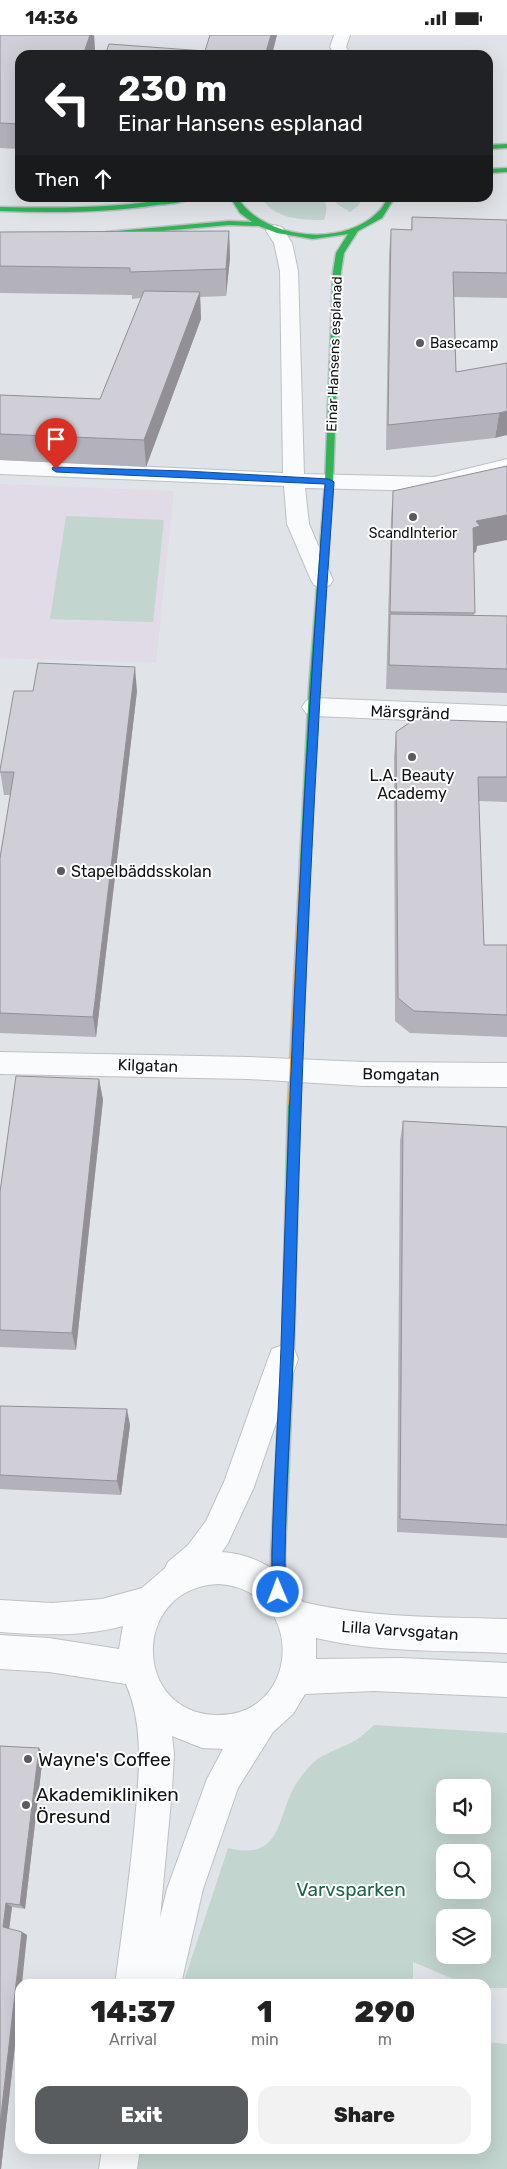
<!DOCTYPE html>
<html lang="en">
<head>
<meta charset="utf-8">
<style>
	body { margin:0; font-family:Rubik,sans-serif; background:#f2f2f2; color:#222; height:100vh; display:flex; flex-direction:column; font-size:19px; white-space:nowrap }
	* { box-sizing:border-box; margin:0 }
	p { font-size:16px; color:#767676 }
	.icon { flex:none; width:28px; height:28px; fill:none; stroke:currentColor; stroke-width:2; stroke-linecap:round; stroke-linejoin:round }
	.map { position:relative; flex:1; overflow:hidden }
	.side { position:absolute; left:15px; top:1944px; width:476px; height:175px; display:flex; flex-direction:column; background:#fff; border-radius:15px; box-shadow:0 5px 20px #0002 }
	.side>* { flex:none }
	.top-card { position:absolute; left:15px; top:15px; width:478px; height:152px; border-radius:15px; box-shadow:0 5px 20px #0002; background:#202124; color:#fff; overflow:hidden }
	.tools { position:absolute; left:436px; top:1744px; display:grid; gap:10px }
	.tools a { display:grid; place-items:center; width:55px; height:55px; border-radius:10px; background:#fff; box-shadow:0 5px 20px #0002; font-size:25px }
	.pin { position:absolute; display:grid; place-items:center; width:42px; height:42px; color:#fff; margin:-51px -21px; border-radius:50% 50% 50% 0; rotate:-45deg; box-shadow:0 0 5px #0007 }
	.pin .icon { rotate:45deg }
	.me { position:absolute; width:55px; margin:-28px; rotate:359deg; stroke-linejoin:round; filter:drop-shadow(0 0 4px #0008) }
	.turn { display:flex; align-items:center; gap:18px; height:105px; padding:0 20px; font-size:22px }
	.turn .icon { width:65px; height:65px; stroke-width:2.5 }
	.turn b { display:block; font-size:35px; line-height:42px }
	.then { display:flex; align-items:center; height:48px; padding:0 20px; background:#0003; gap:10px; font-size:19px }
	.eta { display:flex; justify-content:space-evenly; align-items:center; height:85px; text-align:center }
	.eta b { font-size:30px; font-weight:800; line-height:35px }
	.action { display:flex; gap:10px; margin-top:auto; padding:10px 20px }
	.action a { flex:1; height:58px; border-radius:15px; background:#595c5f; color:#fff; font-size:20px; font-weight:800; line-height:58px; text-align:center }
	.action a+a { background:#f2f2f2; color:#222 }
	.status { display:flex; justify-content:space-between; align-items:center; height:35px; padding:0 25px; background:#fff; direction:ltr }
	.status svg { height:14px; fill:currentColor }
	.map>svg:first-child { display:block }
</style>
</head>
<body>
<div class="status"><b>14:36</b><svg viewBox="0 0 49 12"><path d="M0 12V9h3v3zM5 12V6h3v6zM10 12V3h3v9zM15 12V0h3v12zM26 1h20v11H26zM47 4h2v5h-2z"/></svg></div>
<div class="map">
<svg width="507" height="2134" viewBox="0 0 507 2134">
	<rect width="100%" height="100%" fill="#e0e4e8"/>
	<!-- education -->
	<polygon fill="#e0dbe7" points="0,449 174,456 156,628 0,623"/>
	<!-- green -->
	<g fill="#c3d5cf" fill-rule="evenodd">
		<path d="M262 163H322C328 170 327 176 324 185 303 185 273 184 262 163Z"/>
		<polygon points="332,163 363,163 358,171 350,177 337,169"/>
		<polygon points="66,481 164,485 153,587 50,584"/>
		<path d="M374 1690 507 1698V1953H486V1949H465L413 1927V1949H183L228 1813C279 1826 277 1788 292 1756 297 1746 307 1733 315 1726 328 1716 343 1713 356 1705 362 1701 368 1695 374 1690ZM482 1752V1790H445V1752ZM445 1818H482V1855H445ZM482 1882V1920H445V1882Z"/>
		<polygon points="486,2007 507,2009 507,2134 138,2134 141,2114 486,2114"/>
	</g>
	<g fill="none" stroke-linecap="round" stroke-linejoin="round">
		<defs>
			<g id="street">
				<polygon points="334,0 350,0 346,12 351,20 335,20 330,12"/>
				<polygon points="275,190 282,192 292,208 298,236 304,439 434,442 507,424 507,438 434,456 305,453 309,489 333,545 330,550 322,553 314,550 311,545 287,489 284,451 0,439 0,425 283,438 280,236 274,208 266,196 268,192"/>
				<polygon points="314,663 507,671 507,689 314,681 306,678 302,672 306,666"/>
				<polygon points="0,1017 248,1022 364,1027 507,1028 507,1052 364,1051 248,1044 0,1039"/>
				<path d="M283 1310 294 1314 298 1324 254 1452 228 1508 222 1517C255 1519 288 1538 303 1567 370 1583 439 1582 507 1584V1618C444 1615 378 1618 316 1603V1624L401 1623 507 1628V1662L374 1656 305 1659 293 1679 273 1697 238 1753 203 1854 181 1949H115C122 1898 129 1848 134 1797 138 1748 146 1695 126 1649L49 1637 0 1634V1600L49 1603 119 1614 123 1591C82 1602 42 1600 0 1597V1565L52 1568 102 1564 142 1553 165 1533 168 1527 188 1510 206 1486 224 1447 268 1324 272 1314ZM218 1549C307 1554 302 1682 216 1680 132 1678 131 1553 218 1549ZM172 1701 202 1713 223 1714 207 1744 167 1854 160 1883 172 1755 174 1719Z"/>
				<polygon points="102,2114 140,2114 137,2134 99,2134"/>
			</g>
			<g id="fast">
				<polygon points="507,109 507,113 488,114 488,110"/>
				<polygon points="507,133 507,137 488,138 488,134"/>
				<path d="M177 162H194C184 168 169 169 157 170 105 178 53 178 0 176V172C59 173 119 174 177 162Z"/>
				<path d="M230 162H237C263 204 341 213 377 178 382 174 385 168 388 162H395L382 183 358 196 344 218 341 237 333 447 319 652 310 827 305 831 300 827 309 652 325 447 333 237 336 218 348 199 313 204 277 198 259 191 229 190 106 201 102 199 106 197 229 186 252 187 240 178Z"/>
				<polygon points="294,1064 298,1066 300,1069 294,1311 285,1519 286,1557 284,1562 279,1564 274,1562 272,1557 271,1519 282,1311 288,1069 290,1066"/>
			</g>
			<polygon id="slow" points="305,823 310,827 300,1069 298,1072 294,1074 290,1072 288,1069 300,827"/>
		</defs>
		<!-- street casing -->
		<use href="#street" stroke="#bdc1c4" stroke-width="2"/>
		<!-- fast casing -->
		<use href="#fast" stroke="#bdc1c4" stroke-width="3"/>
		<!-- slow casing -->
		<use href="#slow" stroke="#bdc1c4" stroke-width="3"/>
		<!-- street -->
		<use href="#street" fill="#fafbfc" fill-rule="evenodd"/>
		<!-- fast -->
		<use href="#fast" fill="#30b455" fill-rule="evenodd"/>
		<!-- slow -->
		<use href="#slow" fill="#ff9f0a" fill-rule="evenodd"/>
	</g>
	<!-- wall -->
	<g fill="#b3b1b9">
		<polygon points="0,0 94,0 95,16 20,20 20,114 0,113"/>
		<polygon points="412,182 507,185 507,263 454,262 456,337 507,328 495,403 386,415 389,220 391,194 411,195"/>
		<polygon points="229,196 230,223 226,261 200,262 201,284 146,432 0,425 0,360 100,364 141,263 132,264 132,260 0,258 0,197"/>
		<polygon points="393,456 477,511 476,517 473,518 474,581 507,581 507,658 386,654 391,483"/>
		<polygon points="33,656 137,656 96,1002 0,998 0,823 11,760 4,760 0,735"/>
		<polygon points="507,687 507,767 479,766 484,910 507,910 507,1002 410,998 395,986 394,722 396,697"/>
		<polygon points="99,1044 103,1065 76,1315 0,1312 0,1157"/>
		<polygon points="403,1086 507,1092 507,1503 397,1497 400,1106"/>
		<polygon points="0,1371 130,1390 121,1460 0,1454"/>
		<polygon points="0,1711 39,1713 43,1720 25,1874 12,1872 9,1894 22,1897 27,1900 20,1949 20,1966 1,2134"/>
	</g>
	<!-- shaded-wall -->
	<g fill="#929096">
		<polygon points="90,0 94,0 95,16 94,20 83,20"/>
		<polygon points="271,0 277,0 272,20 265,20"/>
		<polygon points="229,196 230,223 226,261 226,234"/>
		<polygon points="200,257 201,284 146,432 144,405"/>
		<polygon points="507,376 507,400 495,403 499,378"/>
		<polygon points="507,480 507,505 477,511 476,517 469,520 473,493 476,486"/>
		<polygon points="135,632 137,656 96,1002 93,982"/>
		<polygon points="99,1044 103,1065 76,1315 72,1298"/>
		<polygon points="127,1374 130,1390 121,1460 117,1446"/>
		<polygon points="39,1713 43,1720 25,1874 20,1870"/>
		<polygon points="6,1868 12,1872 9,1895 3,1892"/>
		<polygon points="22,1897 27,1900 22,1949 20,1949 20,1966 1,2134 0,2134 0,2089"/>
	</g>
	<!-- building -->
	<g fill="#d0ced7" stroke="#929096">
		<polygon points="0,0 90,0 83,20 20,20 20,89 0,88"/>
		<polygon points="210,0 271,0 265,20 105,20 109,9 205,16"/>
		<polygon points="412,182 507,185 507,238 453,237 456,337 507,328 507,376 499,378 388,390 391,194 412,195"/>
		<polygon points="229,196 226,234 130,237 130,233 0,231 0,197"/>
		<polygon points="144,256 200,257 144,405 0,399 0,360 100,364"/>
		<polygon points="507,431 507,480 476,486 480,491 473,493 475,578 390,577 393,456"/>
		<polygon points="390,579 507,581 507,634 389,630"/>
		<polygon points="38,628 135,632 93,982 0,978 0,823 14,737 0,737 0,735 14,656 33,656"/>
		<polygon points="415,684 507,687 507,742 478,742 484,910 507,910 507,980 414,976 398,963 396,697"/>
		<polygon points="16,1041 99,1044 72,1298 0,1295 0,1157"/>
		<polygon points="403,1086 507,1092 507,1490 400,1484"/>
		<polygon points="0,1371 127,1374 117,1446 0,1440"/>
		<polygon points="0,1711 39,1713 20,1870 6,1868 3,1892 22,1897 0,2089"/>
	</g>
	<!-- route -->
	<path fill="#1a73e8" stroke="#114b97" d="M53 432 186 436 329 444 334 447C314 724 302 1000 295 1278 292 1371 284 1464 285 1557L283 1562 278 1564 274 1562 272 1557C271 1464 280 1371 282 1279 291 1002 304 726 325 449L56 437 52 434Z"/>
	<!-- markers -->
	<g fill="#595c5f" stroke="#fff" stroke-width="2">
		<circle cx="420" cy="308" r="5"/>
		<circle cx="413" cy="482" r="5"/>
		<circle cx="412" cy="722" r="5"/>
		<circle cx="61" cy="836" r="5"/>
		<circle cx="28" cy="1724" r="5"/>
		<circle cx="26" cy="1770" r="5"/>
	</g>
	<g text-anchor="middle" stroke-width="4" stroke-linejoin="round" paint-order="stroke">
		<!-- far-poi labels -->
		<g font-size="14" fill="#101315" stroke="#fff" text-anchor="start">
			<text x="430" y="313">Basecamp</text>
			<text x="413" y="503" text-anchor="middle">ScandInterior</text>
		</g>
		<!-- far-street labels -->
		<g font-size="14" fill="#101315" stroke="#fff">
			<text transform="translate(334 319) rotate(-88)" y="5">Einar Hansens esplanad</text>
		</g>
		<!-- street labels -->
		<g font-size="16" fill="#101315" stroke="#fff">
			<text transform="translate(410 677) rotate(2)" y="6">Märsgränd</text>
			<text transform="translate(148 1030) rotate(2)" y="6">Kilgatan</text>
			<text transform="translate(401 1039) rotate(1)" y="6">Bomgatan</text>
			<text transform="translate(400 1595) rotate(4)" y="6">Lilla Varvsgatan</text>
		</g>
		<!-- poi labels -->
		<g font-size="16" fill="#101315" stroke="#fff">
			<text x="412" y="746">L.A. Beauty<tspan x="412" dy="18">Academy</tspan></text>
			<text x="71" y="842" text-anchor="start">Stapelbäddsskolan</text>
		</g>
		<!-- near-poi labels -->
		<g font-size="19" fill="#101315" stroke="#fff" text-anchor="start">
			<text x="38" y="1731">Wayne's Coffee</text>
			<text x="36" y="1766">Akademikliniken<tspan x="36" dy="22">Öresund</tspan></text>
		</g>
		<!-- near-park labels -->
		<g font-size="19" fill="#1b6449" stroke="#fff">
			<text x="351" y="1861">Varvsparken</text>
		</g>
	</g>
</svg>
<div class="tools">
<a><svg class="icon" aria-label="sound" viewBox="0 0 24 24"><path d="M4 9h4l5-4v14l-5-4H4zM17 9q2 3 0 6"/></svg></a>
<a><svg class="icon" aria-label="search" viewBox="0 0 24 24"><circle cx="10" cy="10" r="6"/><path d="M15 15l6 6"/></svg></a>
<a><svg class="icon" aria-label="layers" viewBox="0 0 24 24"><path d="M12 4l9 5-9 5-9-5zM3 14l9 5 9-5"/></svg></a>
</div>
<div class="pin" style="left:56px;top:434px;background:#d93025"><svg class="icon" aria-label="arrive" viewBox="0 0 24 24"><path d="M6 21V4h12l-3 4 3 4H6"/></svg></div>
<svg class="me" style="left:278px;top:1557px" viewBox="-20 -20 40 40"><circle r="17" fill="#1a73e8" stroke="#fff" stroke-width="3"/><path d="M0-11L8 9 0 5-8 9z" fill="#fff"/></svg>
<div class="top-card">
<div class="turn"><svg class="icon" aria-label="left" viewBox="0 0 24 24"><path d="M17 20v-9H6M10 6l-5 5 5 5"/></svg><div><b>230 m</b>Einar Hansens esplanad</div></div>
<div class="then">Then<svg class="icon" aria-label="ahead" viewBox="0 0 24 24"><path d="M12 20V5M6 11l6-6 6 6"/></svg></div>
</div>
<section class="side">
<div class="eta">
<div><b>14:37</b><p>Arrival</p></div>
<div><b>1</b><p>min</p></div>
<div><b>290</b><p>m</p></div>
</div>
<div class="action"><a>Exit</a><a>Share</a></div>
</section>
</div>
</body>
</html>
